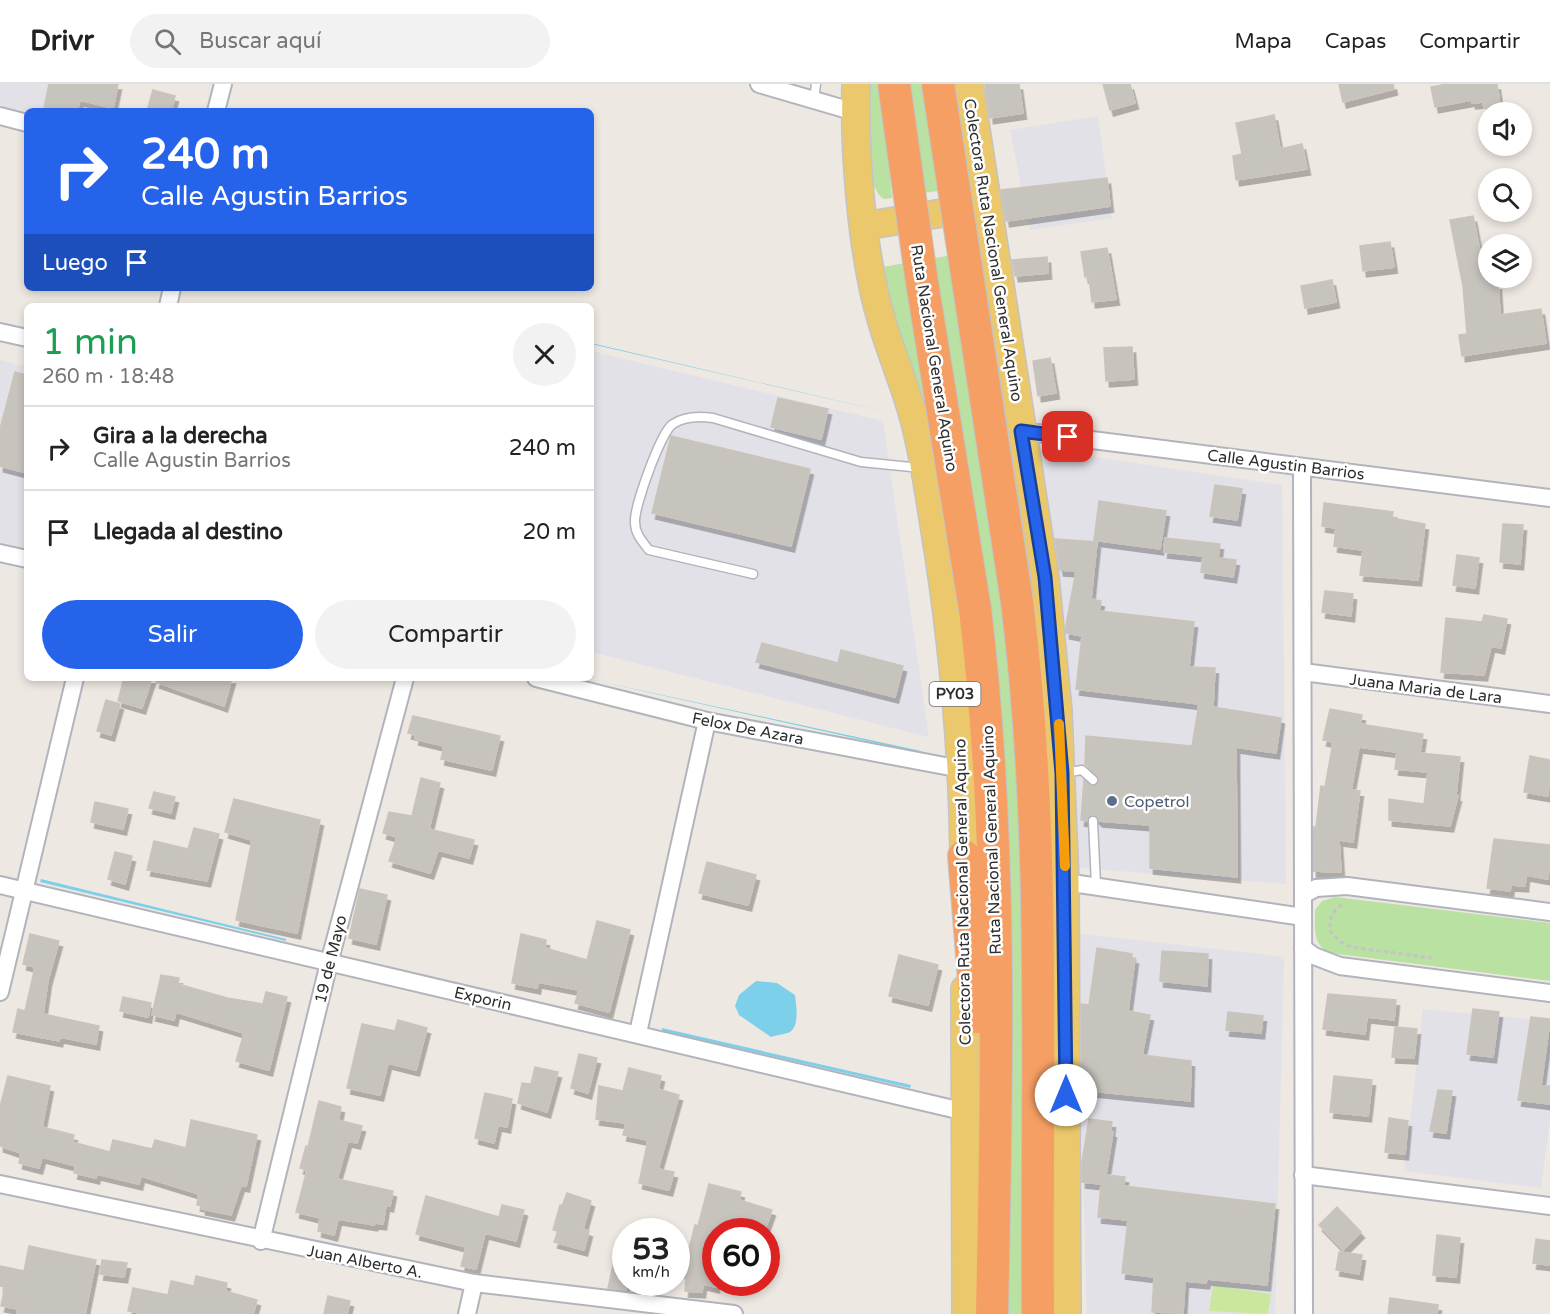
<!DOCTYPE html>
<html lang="es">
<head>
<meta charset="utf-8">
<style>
	body { margin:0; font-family:"Varela Round",sans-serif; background:#f2f2f2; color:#222; height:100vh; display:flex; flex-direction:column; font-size:22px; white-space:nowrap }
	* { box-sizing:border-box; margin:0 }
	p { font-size:20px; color:#767676 }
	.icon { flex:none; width:33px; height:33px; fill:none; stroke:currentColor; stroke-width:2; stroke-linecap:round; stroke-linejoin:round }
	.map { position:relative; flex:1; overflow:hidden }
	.details { position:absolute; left:24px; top:219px; width:570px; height:378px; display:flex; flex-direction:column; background:#fff; border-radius:9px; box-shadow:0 3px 9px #0003 }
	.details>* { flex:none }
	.guide { position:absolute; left:24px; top:24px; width:570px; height:183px; border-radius:9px; box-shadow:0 3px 9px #0003; background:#2563eb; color:#fff; overflow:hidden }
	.fabs { position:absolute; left:1478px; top:18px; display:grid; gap:12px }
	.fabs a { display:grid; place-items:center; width:54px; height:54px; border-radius:50%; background:#fff; box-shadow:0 3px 9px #0003; font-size:30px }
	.speed { position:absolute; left:612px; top:1134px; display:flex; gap:12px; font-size:30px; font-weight:700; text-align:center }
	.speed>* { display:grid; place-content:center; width:78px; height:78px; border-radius:50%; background:#fff; box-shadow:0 3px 9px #0003; line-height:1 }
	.speed small { font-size:15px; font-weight:400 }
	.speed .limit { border:9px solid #d22; background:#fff; color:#111 }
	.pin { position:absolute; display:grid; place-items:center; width:51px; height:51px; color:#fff; margin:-26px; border-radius:12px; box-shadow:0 3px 9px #0006 }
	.me { position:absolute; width:66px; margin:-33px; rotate:0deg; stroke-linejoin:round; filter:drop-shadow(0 0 4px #0008) }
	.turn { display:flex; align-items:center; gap:21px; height:126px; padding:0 18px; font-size:27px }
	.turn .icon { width:78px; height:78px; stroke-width:2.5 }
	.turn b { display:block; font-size:42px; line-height:51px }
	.then { display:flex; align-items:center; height:57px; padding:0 18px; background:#0003; gap:12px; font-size:22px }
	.round { display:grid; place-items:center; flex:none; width:63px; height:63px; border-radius:32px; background:#f2f2f2 }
	.overview { display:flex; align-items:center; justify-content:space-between; height:102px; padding:0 18px }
	h1 { font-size:36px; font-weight:600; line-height:45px; color:#1e9e55 }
	.cta { display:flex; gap:12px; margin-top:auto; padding:12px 18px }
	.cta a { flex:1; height:69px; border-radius:36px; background:#2563eb; color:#fff; font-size:24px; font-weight:600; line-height:69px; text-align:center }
	.cta a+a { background:#f2f2f2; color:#222 }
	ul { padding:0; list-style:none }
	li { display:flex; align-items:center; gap:18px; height:84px; padding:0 18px; border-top:2px solid #e0e0e0 }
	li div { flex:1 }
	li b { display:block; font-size:22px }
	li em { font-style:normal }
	header { display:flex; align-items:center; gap:36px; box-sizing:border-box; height:84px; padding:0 30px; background:#fff; border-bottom:2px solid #e0e0e0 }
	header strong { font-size:28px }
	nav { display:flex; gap:33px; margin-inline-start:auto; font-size:21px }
	.search { width:420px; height:54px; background:#f2f2f2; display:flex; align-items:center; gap:15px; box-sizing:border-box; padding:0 21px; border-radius:33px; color:#767676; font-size:22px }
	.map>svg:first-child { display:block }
</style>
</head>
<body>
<header>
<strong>Drivr</strong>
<div class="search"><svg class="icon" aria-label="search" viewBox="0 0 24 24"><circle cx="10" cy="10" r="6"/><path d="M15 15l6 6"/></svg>Buscar aquí</div>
<nav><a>Mapa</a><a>Capas</a><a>Compartir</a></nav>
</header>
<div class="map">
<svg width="1550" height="1230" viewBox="0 0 1550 1230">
	<defs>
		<filter id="shadow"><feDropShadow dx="3.5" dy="6" stdDeviation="0" flood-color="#0004"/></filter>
	</defs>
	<rect width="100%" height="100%" fill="#eee8e2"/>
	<!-- industrial -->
	<g fill="#e3e1e8">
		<polygon points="0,0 63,0 55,27 27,28 0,21"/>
		<polygon points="1098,32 1112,134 1030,146 1010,46"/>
		<polygon points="591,267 883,337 929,653 591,568"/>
		<polygon points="0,276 27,283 27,465 0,458"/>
		<polygon points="1040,365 1282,401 1286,800 1079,784 1063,574"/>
		<polygon points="1075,849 1284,873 1275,1230 1087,1230"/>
		<polygon points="1423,925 1550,937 1550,1036 1541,1104 1404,1087"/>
	</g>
	<!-- green -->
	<g fill="#b9e1a2">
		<path d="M865 0H881L892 114 884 115C862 101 866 26 865 0Z"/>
		<polygon points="904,0 926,0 938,107 923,109"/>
		<polygon points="952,171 997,458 1023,692 1027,1230 1002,1230 930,175"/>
		<polygon points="905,179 963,533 891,237 883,183"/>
		<path d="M1335 813 1550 839V897L1330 869C1312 861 1315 843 1315 826L1322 817Z"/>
	</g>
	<!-- pitch -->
	<polygon fill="#cbe79f" points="1213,1201 1271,1210 1268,1230 1209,1227"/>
	<!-- water -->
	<g fill="#7cd0e9">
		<polygon points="591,259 895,330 591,260"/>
		<polygon points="584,594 921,667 921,669"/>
		<polygon points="41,795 286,855 286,857 40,798"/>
		<path d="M756 897 777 899 795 911C796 921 800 941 790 948 786 950 777 951 771 953L739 931 735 922 739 911Z"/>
		<polygon points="662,944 911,1001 910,1004 662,947"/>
	</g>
	<!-- building -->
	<g fill="#c7c3bd" stroke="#cac4bb" stroke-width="1.5" filter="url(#shadow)">
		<polygon points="49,0 118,0 113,24 80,16 77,27 44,24"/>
		<polygon points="985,0 1019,0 1023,29 990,34"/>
		<polygon points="1103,0 1130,0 1135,19 1110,26"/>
		<polygon points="1339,0 1393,0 1394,5 1343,18"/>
		<polygon points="1447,0 1497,0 1500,22 1484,24 1483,18 1472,19 1472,16 1435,23 1431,3"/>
		<polygon points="153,6 175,12 171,27 147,27"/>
		<polygon points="1274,31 1280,65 1302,60 1307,85 1236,96 1233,72 1242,70 1236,39"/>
		<polygon points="1107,94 1110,122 1006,137 1001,106"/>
		<polygon points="1473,132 1486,199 1498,200 1500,231 1541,225 1546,259 1462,272 1459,251 1467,250 1463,202 1450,136"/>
		<polygon points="1390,158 1394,183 1363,187 1360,162"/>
		<polygon points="1107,164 1116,215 1092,218 1089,192 1085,193 1081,168"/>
		<polygon points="1047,173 1048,189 1015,192 1012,176"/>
		<polygon points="1332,196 1336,218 1305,224 1301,202"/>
		<polygon points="1132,263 1134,295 1106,297 1104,264"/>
		<polygon points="1050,274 1056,309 1038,312 1033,277"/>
		<polygon points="15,288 27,291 27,389 0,382 0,345"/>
		<polygon points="778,314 828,325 821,355 771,343"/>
		<polygon points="671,352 810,385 791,462 652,429"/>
		<polygon points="1215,401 1242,405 1237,436 1210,432"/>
		<polygon points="1099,417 1166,427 1160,465 1094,456"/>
		<polygon points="1324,419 1393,428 1392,434 1425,440 1418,496 1360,491 1363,466 1334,462 1336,444 1322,442"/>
		<polygon points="1503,440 1523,441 1520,480 1500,478"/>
		<polygon points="1165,454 1220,460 1218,474 1236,476 1233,493 1201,488 1203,472 1164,468"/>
		<polygon points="1055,455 1097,458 1091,515 1101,517 1099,527 1194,538 1189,583 1215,584 1213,623 1281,634 1276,669 1236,663 1237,793 1150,784 1150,741 1099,737 1093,731 1087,737 1081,736 1084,696 1092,702 1099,697 1097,691 1085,680 1086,652 1192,662 1199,620 1076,605 1082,552 1066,549 1066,541 1076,487 1060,486"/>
		<polygon points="1457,471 1479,474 1475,504 1453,501"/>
		<polygon points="1325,507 1353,510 1351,532 1322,528"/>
		<polygon points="1484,531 1507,535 1501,564 1491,562 1484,591 1441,588 1446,534 1482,538"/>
		<polygon points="762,559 838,579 841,566 903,582 895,613 756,578"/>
		<polygon points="124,594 152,594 142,624 118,617"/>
		<polygon points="157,594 232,594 224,622 156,598"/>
		<polygon points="106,616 120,620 111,651 97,647"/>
		<polygon points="1330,625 1362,631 1360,640 1423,650 1420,669 1460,673 1456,711 1458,712 1450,742 1389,736 1389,715 1424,720 1428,688 1395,685 1397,668 1359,663 1351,706 1360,707 1353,758 1339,756 1341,788 1313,787 1313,743 1316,743 1321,702 1325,703 1333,658 1323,656"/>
		<polygon points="413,632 500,652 492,686 441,675 444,662 415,655 416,651 408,649"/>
		<polygon points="1530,672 1550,676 1548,712 1524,708"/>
		<polygon points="421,694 440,699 429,745 474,756 469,774 438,766 430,789 389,777 397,753 383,749 389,728 412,732"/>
		<polygon points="154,708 175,713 171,729 149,724"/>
		<polygon points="234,715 320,736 297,849 236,836 252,756 225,748"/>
		<polygon points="95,718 128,725 123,745 91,738"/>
		<polygon points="194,744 219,750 207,797 147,786 154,757 188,765"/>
		<polygon points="1494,755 1550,761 1548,795 1526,791 1525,802 1511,801 1510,807 1487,804"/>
		<polygon points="115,768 132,772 125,800 108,795"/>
		<polygon points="707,778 756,791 748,821 699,809"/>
		<polygon points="360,805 387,811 376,860 349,854"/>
		<polygon points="597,837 630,846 609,928 575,919 579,906 538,898 537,904 512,899 521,850 546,856 545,864 587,876"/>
		<polygon points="30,850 59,857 48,896 43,930 99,942 96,960 60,953 59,957 13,948 18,925 25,927 35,883 23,880"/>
		<polygon points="1097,864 1132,870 1132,874 1135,874 1128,927 1150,931 1142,971 1191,977 1190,1017 1082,1006 1081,920 1089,921"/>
		<polygon points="1162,867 1208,870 1207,902 1160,897"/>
		<polygon points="899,871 938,881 928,921 889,912"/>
		<polygon points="161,891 179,894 178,900 227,914 263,920 266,908 287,913 269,986 236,977 244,949 176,928 174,936 152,931"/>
		<polygon points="1328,910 1396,916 1394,936 1367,933 1365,950 1323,945"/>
		<polygon points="123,913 151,919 148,933 120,927"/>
		<polygon points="1473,925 1499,928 1493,973 1467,970"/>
		<polygon points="1228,928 1263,932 1261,949 1226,946"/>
		<polygon points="1531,933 1550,935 1541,1002 1550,1002 1550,1020 1518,1016"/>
		<polygon points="398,936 427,944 416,986 388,979 380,1011 347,1004 362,940 395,947"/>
		<polygon points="1395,943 1417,945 1414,974 1392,973"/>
		<polygon points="579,970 597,974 588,1009 571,1004"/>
		<polygon points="535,983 558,988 547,1028 518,1019 522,999 531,1000"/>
		<polygon points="629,984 661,992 658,1005 679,1011 658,1085 674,1088 669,1106 639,1099 648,1056 623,1051 626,1039 596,1035 599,1002 623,1007"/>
		<polygon points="8,992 50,1002 42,1043 74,1051 72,1058 110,1068 113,1056 152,1065 155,1056 186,1064 191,1036 257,1051 246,1102 241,1101 231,1131 202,1125 202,1122 197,1121 199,1110 141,1092 139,1100 97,1090 96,1094 74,1089 76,1082 42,1073 39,1084 19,1079 21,1069 0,1062 0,1023"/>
		<polygon points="1334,992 1372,996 1368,1032 1330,1028"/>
		<polygon points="1438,1006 1452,1007 1446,1049 1430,1047"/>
		<polygon points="485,1009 512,1015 507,1043 498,1041 494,1059 475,1054"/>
		<polygon points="319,1017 341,1023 338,1036 362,1042 357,1059 348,1057 337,1095 393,1107 390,1122 386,1121 383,1140 375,1139 374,1141 338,1135 334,1151 318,1147 320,1134 296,1128 307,1086 300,1084 306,1062 308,1063"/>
		<polygon points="1389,1034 1408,1037 1405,1070 1385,1068"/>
		<polygon points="1089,1035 1112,1038 1111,1047 1113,1048 1106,1091 1125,1093 1124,1102 1275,1120 1267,1201 1207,1195 1206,1199 1185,1197 1183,1229 1152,1228 1154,1193 1122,1189 1128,1136 1098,1133 1101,1100 1082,1098 1082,1078"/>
		<polygon points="709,1100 741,1108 739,1116 772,1126 764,1148 716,1148 716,1203 703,1200 702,1208 685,1207 686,1195 682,1194 695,1141 698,1142"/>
		<polygon points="567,1109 591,1117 583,1145 589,1147 584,1166 554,1158 558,1147 553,1146 560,1121 562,1122"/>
		<polygon points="426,1112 499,1133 502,1121 524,1126 516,1157 485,1149 476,1185 461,1182 466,1163 416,1150"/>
		<polygon points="1337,1123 1361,1148 1343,1166 1319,1141"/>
		<polygon points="1437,1151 1460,1154 1456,1193 1433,1191"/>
		<polygon points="619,1154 626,1155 626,1206 608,1204"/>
		<polygon points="1536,1155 1550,1157 1550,1181 1533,1179"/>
		<polygon points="29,1162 96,1176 85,1230 17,1230 18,1225 1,1222 5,1203 0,1202 0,1182 24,1187"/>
		<polygon points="1339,1168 1362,1171 1359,1190 1336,1186"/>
		<polygon points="102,1176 127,1179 124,1193 100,1190"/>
		<polygon points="196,1192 227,1199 225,1207 257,1216 253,1230 146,1230 128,1227 133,1204 168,1211 171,1197 194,1202"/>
		<polygon points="328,1212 350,1217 347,1230 324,1230"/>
		<polygon points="1390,1214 1438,1221 1437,1230 1388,1230"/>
	</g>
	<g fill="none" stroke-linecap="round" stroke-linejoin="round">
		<defs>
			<g id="service">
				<polyline points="814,16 816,0"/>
				<path d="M753 490 649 466C642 457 635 450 635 438 634 423 661 347 673 340 685 332 699 332 713 334L861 378 921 384"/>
				<polyline points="1063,689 1082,686 1093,696"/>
				<polyline points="1093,737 1096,801"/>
			</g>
			<g id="minor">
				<polyline points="759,0 855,28"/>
				<polyline points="216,27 223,0"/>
				<polyline points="0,32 27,39"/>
				<polyline points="168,222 172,204"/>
				<polyline points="0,248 27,254"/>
				<polyline points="1021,347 1550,414"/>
				<polyline points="1302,383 1304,1230"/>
				<polyline points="0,469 27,475"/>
				<polyline points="1303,588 1550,620"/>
				<polyline points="536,594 707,637 961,685"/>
				<polyline points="1065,798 1303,833"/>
				<polyline points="0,801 966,1028"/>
				<polyline points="1303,811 1316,804 1347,802 1550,828"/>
				<polyline points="1303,864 1314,872 1340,882 1550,909"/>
				<polyline points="0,908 75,594"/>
				<polyline points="638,949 707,637"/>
				<polyline points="1303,1091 1550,1122"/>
				<polyline points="0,1100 474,1199 734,1230"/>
				<polyline points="261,1157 329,879 405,594"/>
				<polyline points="467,1230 474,1199"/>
			</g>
			<g id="primary">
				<path d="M856 0C854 69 862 172 882 238 893 276 910 312 918 351 925 380 929 410 934 440 953 556 964 674 964 792"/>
				<polyline points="969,0 1045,493 1058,627 1065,798 1067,1230"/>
				<polyline points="865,142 978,123"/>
				<polyline points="965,905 966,1230"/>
			</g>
			<g id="motorway">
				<path d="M1017 518C1047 754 1036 993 1038 1230"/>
				<path d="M975 525C1003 759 997 995 992 1230"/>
				<polyline points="964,772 977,933"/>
			</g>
		</defs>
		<!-- service casing -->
		<use href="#service" stroke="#b2b4bd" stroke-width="11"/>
		<!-- minor casing -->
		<use href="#minor" stroke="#b2b4bd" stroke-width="20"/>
		<!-- primary casing -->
		<use href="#primary" stroke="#c4c4c4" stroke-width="30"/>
		<!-- motorway casing -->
		<use href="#motorway" stroke="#c4c4c4" stroke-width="34"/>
		<!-- path -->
		<path stroke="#c4c4c4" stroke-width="3" stroke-dasharray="4.5 3" stroke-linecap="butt" d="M1342 821C1331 828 1330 834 1330 847L1341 858 1351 863 1432 874"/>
		<!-- service -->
		<use href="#service" stroke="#fff" stroke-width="8"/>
		<!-- minor -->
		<use href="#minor" stroke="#fff" stroke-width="16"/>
		<!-- primary -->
		<use href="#primary" stroke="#eac86b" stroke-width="27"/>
		<!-- motorway -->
		<use href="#motorway" stroke="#f69f65" stroke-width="32"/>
		<defs>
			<g id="motorway-bridge">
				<polyline points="894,0 921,192 975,525"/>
				<polyline points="938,0 1017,518"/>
			</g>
		</defs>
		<!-- motorway-bridge casing -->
		<use href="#motorway-bridge" stroke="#c4c4c4" stroke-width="34" stroke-linecap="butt"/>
		<!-- motorway-bridge -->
		<use href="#motorway-bridge" stroke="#f69f65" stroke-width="32"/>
	</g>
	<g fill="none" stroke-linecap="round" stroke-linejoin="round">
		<defs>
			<polyline id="route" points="1066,1011 1062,689 1045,493 1021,347 1068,353"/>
		</defs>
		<!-- route casing -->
		<use href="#route" stroke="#184099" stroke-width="15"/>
		<!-- route -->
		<use href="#route" stroke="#2563eb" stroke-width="10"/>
		<!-- slow -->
		<polyline stroke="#f59e0b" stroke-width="10" points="1059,640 1065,782"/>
	</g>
	<!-- markers -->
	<circle fill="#5c6f8a" stroke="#fff" stroke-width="2" cx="1112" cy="717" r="6"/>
	<g text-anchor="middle" stroke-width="5" stroke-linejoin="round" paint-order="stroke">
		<!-- shield labels -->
		<rect fill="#fff" stroke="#6d6d6d" stroke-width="1.5" x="929.5" y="598" width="51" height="24" rx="4.5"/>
		<g font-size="15" font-weight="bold" fill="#2e2e2e">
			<text x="955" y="615">PY03</text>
		</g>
		<!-- street labels -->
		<g font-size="16" fill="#2e2e2e" stroke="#fff">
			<text transform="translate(994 166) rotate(81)" y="6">Colectora Ruta Nacional General Aquino</text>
			<text transform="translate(935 274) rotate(81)" y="6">Ruta Nacional General Aquino</text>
			<text transform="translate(1286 380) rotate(7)" y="6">Calle Agustin Barrios</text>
			<text transform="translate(1426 604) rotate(7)" y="6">Juana Maria de Lara</text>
			<text transform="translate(748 644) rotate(11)" y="6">Felox De Azara</text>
			<text transform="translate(991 756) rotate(-92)" y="6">Ruta Nacional General Aquino</text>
			<text transform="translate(962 808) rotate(-91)" y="6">Colectora Ruta Nacional General Aquino</text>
			<text transform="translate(330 875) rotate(-76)" y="6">19 de Mayo</text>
			<text transform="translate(483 914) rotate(13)" y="6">Exporin</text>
			<text transform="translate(365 1177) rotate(11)" y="6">Juan Alberto A.</text>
		</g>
		<!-- service labels -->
		<g font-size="16" fill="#4e5e75" stroke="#fff" text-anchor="start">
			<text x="1124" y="723">Copetrol</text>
		</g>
	</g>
</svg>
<div class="fabs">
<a><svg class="icon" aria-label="sound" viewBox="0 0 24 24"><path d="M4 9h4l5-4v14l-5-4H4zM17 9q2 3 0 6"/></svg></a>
<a><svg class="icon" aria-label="search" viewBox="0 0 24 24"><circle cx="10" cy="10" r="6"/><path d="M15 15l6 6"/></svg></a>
<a><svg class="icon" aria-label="layers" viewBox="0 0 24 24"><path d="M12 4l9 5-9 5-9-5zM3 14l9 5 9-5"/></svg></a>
</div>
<div class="speed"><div>53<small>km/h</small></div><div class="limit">60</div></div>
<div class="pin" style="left:1068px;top:353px;background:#d93025"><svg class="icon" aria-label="arrive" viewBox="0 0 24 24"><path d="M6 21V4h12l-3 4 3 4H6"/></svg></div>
<svg class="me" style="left:1066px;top:1011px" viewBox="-20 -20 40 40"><circle r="19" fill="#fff"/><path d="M0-13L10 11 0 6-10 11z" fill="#2563eb"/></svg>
<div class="guide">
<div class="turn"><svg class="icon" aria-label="right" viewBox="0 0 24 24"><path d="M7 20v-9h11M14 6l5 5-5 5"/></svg><div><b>240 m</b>Calle Agustin Barrios</div></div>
<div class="then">Luego<svg class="icon" aria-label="arrive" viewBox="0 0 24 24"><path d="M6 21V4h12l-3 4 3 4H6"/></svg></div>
</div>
<section class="details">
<div class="overview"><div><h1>1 min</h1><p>260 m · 18:48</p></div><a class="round"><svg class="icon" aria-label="close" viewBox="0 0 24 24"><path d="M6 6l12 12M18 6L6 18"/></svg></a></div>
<ul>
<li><svg class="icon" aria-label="right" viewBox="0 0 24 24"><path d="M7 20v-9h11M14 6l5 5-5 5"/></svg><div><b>Gira a la derecha</b><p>Calle Agustin Barrios</p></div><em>240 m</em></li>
<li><svg class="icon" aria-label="arrive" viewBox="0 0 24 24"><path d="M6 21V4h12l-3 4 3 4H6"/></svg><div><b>Llegada al destino</b></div><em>20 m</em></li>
</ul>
<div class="cta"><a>Salir</a><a>Compartir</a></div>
</section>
</div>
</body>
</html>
